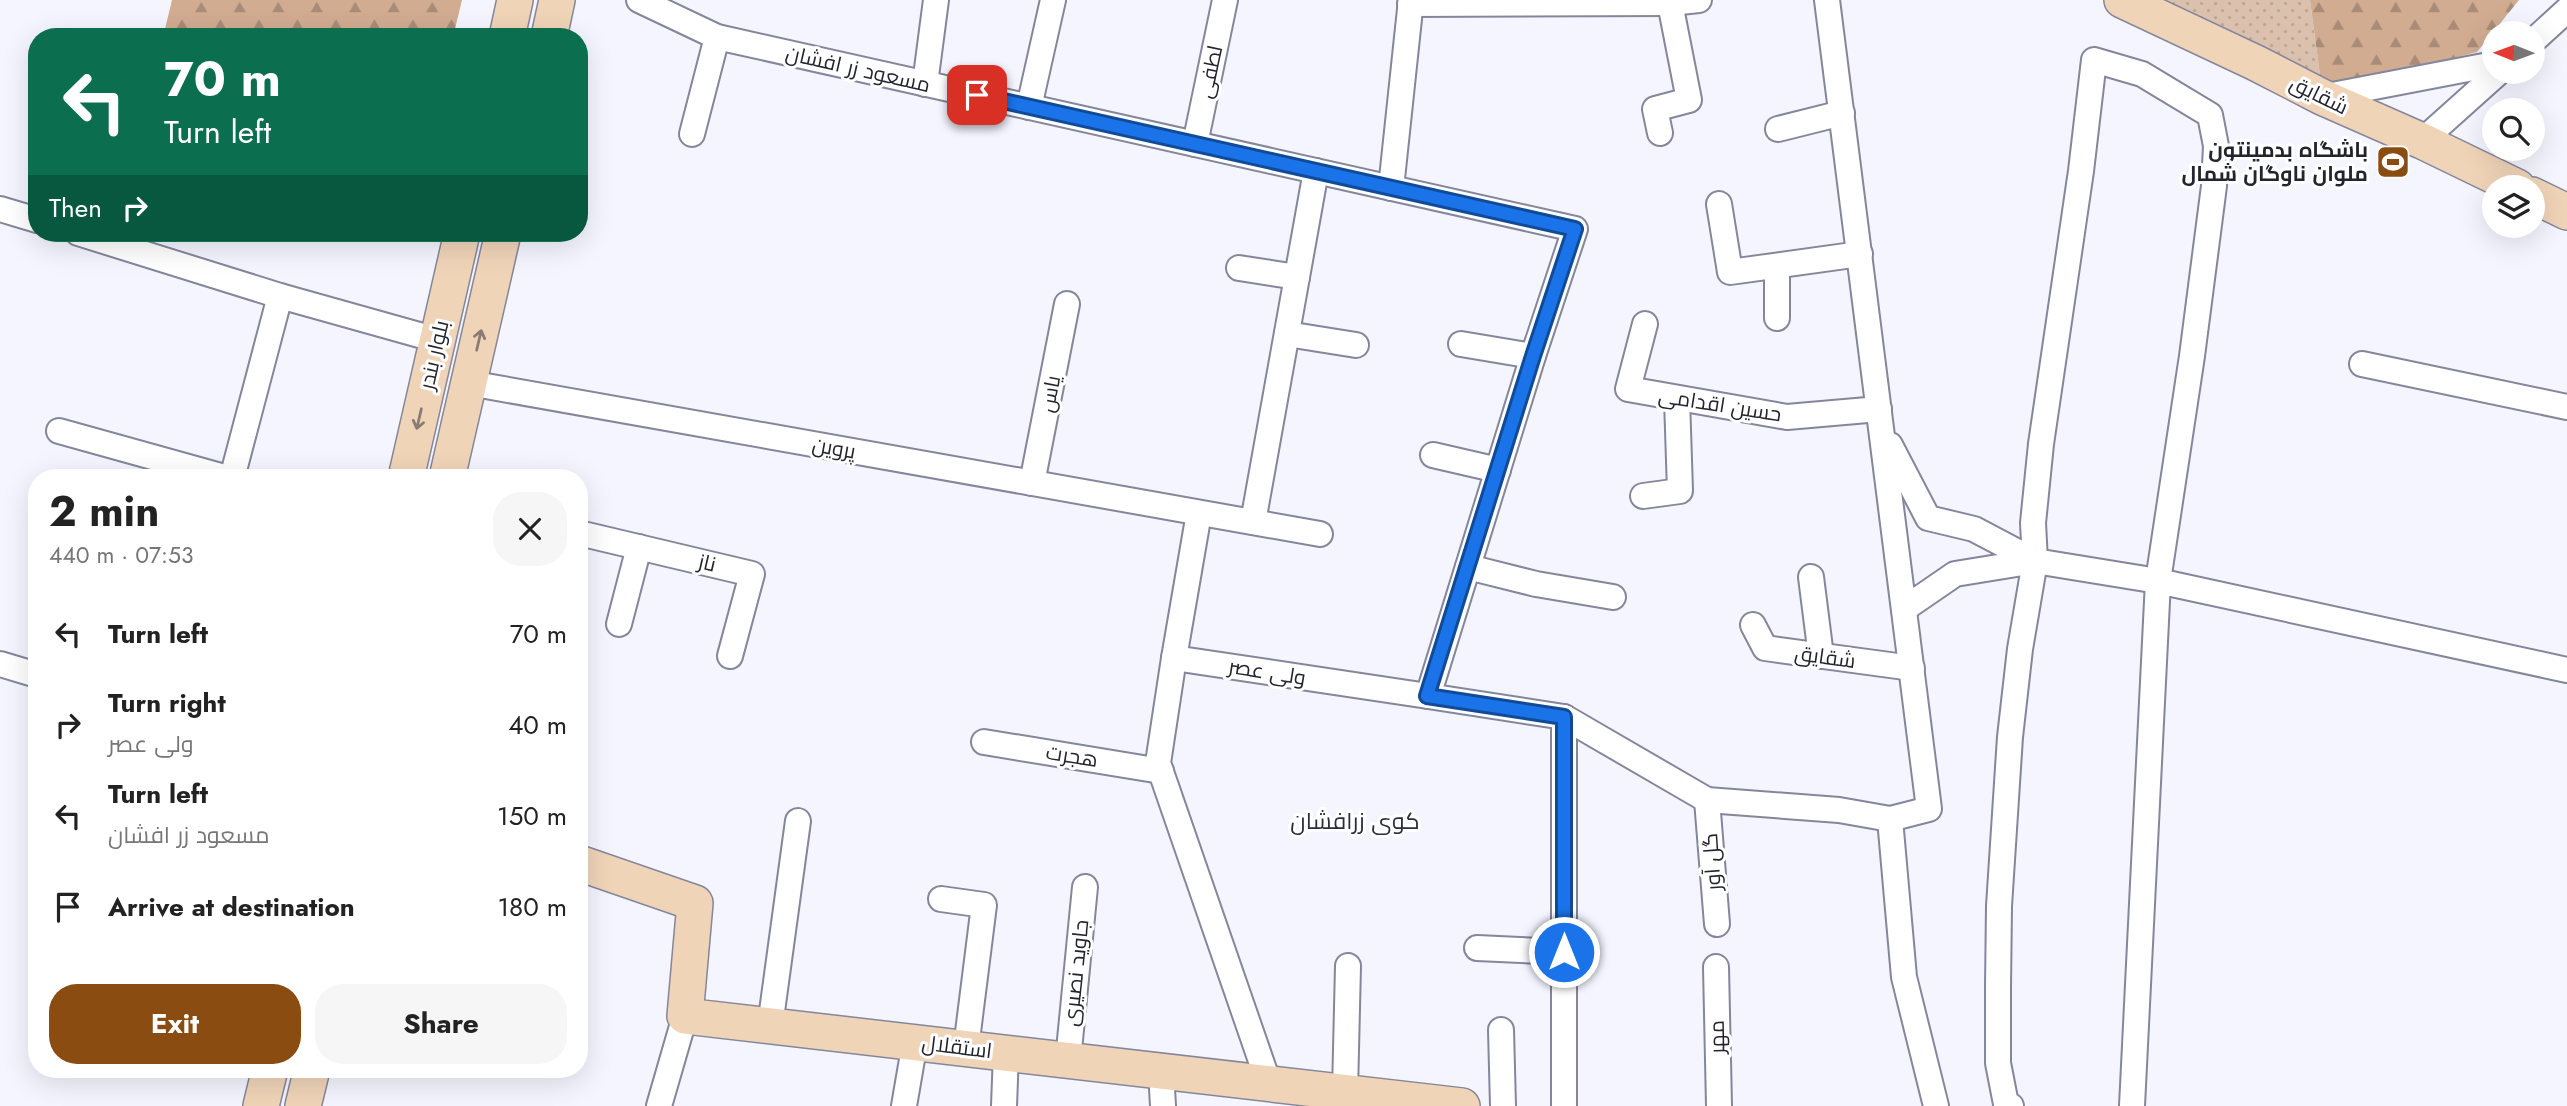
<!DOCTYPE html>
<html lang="en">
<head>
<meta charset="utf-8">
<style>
	body { margin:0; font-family:Jost,Cairo,sans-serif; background:#f6f6f6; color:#222; height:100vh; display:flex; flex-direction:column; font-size:26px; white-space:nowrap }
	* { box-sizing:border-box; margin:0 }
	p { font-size:23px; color:#767676 }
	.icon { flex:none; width:38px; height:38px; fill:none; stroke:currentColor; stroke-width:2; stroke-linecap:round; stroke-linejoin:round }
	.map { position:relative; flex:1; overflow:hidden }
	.side { position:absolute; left:28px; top:469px; width:560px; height:609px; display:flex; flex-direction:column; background:#fff; border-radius:28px; box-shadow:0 7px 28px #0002 }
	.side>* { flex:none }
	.hud { position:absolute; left:28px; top:28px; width:560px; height:214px; border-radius:28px; box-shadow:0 7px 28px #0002; background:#0b6e4f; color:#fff; overflow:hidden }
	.needle { width:46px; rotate:271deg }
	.buttons { position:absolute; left:2482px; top:21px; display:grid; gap:14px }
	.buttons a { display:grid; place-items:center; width:63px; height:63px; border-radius:50%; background:#fff; box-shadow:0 7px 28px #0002; font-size:35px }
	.pin { position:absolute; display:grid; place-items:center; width:60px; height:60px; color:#fff; margin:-30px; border-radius:14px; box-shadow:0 4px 10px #0006 }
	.me { position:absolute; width:77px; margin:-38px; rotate:0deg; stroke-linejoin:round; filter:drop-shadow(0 0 5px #0008) }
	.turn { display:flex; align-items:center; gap:24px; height:147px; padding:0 21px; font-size:32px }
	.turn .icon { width:91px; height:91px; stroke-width:2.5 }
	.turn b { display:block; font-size:49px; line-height:60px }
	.then { display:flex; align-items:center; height:66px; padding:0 21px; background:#0003; gap:14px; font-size:26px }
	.round { display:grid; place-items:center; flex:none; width:74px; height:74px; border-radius:28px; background:#f6f6f6 }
	.headline { display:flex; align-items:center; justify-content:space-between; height:119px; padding:0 21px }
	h1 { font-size:42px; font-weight:700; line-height:52px }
	.cta { display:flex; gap:14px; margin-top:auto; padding:14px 21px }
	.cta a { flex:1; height:80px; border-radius:28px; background:#8a4c10; color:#fff; font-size:28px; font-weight:700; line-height:80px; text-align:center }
	.cta a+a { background:#f6f6f6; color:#222 }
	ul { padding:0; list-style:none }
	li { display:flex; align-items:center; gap:21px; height:91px; padding:0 21px }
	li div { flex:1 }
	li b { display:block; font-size:26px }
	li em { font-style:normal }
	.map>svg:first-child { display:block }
</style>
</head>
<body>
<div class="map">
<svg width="2567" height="1106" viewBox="0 0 2567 1106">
	<defs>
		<pattern id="grass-dots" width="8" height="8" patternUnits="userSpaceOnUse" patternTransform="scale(1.75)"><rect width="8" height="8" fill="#dac0ad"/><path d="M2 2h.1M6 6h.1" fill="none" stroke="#bba595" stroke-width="1.8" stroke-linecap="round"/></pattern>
		<pattern id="forest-firs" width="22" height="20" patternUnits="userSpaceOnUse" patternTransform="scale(1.75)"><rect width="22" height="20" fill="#d1ac91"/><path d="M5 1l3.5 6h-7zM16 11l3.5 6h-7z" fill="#a98c77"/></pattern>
	</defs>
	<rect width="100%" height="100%" fill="#f4f5ff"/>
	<!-- grass -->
	<polygon fill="url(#grass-dots)" points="2157,0 2310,0 2321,83"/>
	<!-- forest -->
	<g fill="url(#forest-firs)">
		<polygon points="172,0 462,0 453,37 163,37"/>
		<polygon points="2310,0 2519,0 2477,52 2331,91 2321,83"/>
	</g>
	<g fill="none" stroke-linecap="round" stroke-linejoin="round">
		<defs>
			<g id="street">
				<polyline points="639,0 717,37 1575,229 1533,356 1428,696 1174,658 1199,513"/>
				<polyline points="1827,0 1929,809 1890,819 1904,977 1936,1106"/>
				<polyline points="1410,4 1670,3 1699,0"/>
				<polyline points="2532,42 2567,10"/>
				<polyline points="925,84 936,0"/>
				<polyline points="2322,97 2494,64"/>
				<polyline points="1029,107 1053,0"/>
				<polyline points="1778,129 1842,113"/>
				<polyline points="1660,133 1655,109 1689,100 1670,3"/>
				<polyline points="692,134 717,37"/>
				<polyline points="2422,141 2499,72"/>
				<polyline points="1195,144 1225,0"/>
				<polyline points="1391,188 1411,0"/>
				<polyline points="1719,204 1730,272 1860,254"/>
				<polyline points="0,209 37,220"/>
				<polyline points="78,233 280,296 437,340"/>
				<polyline points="1777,266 1777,318"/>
				<polyline points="1239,268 1297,277"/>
				<polyline points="1645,324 1628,389 1787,417 1879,409"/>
				<polyline points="1287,334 1356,345"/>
				<polyline points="1461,344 1533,356"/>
				<polyline points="2362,364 2567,407"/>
				<polyline points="469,383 1320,534"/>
				<polyline points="59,431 228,478"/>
				<polyline points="1890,445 1928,518 1974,529 2035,561 1955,574 1904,609"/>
				<polyline points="1433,455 1498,470"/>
				<polyline points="232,478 280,296"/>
				<polyline points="1032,483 1067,304"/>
				<polyline points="1643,496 1680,491 1677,399"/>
				<polyline points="1253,522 1316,171"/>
				<polyline points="579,533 752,574 730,656"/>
				<polyline points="1468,567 1536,584 1613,597"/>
				<polyline points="1811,577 1821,656"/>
				<polyline points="619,624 639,547"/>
				<polyline points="1753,625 1765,648 1912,668"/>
				<polyline points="1174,658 1158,763 1269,1084"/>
				<polyline points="0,664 37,675"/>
				<polyline points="1428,696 1564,717 1707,800 1839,810 1890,819"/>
				<polyline points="984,742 1161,771"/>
				<polyline points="1707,800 1717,924"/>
				<polyline points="941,899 984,905 966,1048"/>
				<polyline points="1477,948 1564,952"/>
				<polyline points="1716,967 1719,1106"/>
				<polyline points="770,1026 798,821"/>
				<polyline points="1501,1030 1503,1106"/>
				<polyline points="1068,1060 1085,887"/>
				<polyline points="1161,1071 1163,1106"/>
				<polyline points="659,1106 685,1016"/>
				<polyline points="904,1106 915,1042"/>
				<polyline points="1004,1106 1006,1053"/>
				<polyline points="1343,1106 1345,1092 1348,966"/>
				<polyline points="1564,1106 1564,717"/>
				<polyline points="2011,1106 2006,1104 1998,1063 1998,987 1999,906 2010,737 2020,649 2035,561 2033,523 2041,444 2081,171 2094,60 2142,74 2210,115 2216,146 2214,186 2192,356 2158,581 2035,561"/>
				<polyline points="2132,1106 2158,581 2567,670"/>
			</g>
			<g id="secondary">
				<polyline points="2122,0 2256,63 2322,97 2422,141 2517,187"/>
				<polyline points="507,37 515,0"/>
				<polyline points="549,37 557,0"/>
				<polyline points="2532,195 2567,212"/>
				<polyline points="406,478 462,233"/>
				<polyline points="447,478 503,233"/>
				<polyline points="579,863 695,903 685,1016 1462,1106"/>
				<polyline points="261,1106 270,1069"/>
				<polyline points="303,1106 312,1069"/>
			</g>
		</defs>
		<!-- street casing -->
		<use href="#street" stroke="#84869c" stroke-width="28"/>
		<!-- secondary casing -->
		<use href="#secondary" stroke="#84869c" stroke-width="38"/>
		<!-- street -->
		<use href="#street" stroke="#fff" stroke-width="24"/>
		<!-- secondary -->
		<use href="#secondary" stroke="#f0d4b8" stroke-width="35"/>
	</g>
	<!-- one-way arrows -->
	<defs><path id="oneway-shaft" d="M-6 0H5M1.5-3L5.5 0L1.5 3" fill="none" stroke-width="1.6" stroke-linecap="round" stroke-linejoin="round" transform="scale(1.75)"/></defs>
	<g stroke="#8a7c72">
		<use href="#oneway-shaft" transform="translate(479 340) rotate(-77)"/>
		<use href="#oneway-shaft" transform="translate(419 419) rotate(103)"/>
	</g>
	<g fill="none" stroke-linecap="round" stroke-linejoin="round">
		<defs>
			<polyline id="route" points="977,95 1575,229 1533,356 1427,696 1564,717 1564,952"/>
		</defs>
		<!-- route casing -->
		<use href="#route" stroke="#114b97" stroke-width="18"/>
		<!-- route -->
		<use href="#route" stroke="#1a73e8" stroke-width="12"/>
	</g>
	<!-- icons -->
	<defs>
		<symbol id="stadium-square" viewBox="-11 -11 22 22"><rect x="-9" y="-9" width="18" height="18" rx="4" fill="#8a4c10" stroke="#fff"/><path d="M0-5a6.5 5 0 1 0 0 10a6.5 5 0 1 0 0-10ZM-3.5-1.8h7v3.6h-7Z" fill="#fff"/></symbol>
	</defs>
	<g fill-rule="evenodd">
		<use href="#stadium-square" x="2374" y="143" width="38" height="38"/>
	</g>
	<g text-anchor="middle" stroke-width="6" stroke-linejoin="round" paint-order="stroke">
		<!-- street labels -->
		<g font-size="21" fill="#23242d" stroke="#fff">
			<text transform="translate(858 69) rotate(13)" y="7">مسعود زر افشان</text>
			<text transform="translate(1210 72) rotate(-78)" y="7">لطفی</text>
			<text transform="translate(2319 95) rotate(26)" y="7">شقایق</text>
			<text transform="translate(434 355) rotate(-77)" y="7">بلوار بندر</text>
			<text transform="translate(1050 394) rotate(-79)" y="7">یاس</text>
			<text transform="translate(1720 405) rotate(9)" y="7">حسین اقدامی</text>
			<text transform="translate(834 448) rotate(10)" y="7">پروین</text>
			<text transform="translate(707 563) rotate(13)" y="7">ناز</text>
			<text transform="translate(1825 657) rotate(8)" y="7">شقایق</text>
			<text transform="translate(1267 672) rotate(9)" y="7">ولی عصر</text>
			<text transform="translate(1072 756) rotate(9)" y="7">هجرت</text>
			<text transform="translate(1712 862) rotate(-94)" y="7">گل آور</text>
			<text transform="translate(1076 973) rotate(-84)" y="7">جاوید نصیری</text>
			<text transform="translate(1717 1037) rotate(-91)" y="7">مهر</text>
			<text transform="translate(957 1047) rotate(7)" y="7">استقلال</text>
		</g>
		<!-- poi labels -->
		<g font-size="21" font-weight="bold" fill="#23242d" stroke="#fff" text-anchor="end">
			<text x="2368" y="157">باشگاه بدمینتون<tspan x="2368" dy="24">ملوان ناوگان شمال</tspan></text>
		</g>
		<!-- neighbourhood labels -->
		<g font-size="23" fill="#2b2d3e" stroke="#fff">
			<text x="1355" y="829">کوی زرافشان</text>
		</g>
	</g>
</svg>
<div class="buttons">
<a><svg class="needle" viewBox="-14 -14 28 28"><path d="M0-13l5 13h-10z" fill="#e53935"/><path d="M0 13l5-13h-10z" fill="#767676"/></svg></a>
<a><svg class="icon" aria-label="search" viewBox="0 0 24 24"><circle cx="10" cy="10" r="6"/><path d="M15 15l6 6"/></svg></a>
<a><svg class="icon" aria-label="layers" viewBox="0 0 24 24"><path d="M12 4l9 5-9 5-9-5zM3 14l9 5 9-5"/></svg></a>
</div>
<div class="pin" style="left:977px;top:95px;background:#d93025"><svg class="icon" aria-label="arrive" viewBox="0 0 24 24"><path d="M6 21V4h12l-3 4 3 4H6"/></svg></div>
<svg class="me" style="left:1564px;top:952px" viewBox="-20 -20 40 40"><circle r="17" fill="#1a73e8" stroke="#fff" stroke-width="3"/><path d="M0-11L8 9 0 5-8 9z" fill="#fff"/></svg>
<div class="hud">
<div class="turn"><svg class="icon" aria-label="left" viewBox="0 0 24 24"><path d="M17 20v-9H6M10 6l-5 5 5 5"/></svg><div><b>70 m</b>Turn left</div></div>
<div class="then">Then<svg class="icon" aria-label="right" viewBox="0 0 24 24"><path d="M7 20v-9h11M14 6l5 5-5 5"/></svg></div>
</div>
<section class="side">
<div class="headline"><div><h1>2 min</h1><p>440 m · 07:53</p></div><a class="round"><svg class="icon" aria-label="close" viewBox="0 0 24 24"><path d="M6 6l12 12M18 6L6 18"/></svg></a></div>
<ul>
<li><svg class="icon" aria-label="left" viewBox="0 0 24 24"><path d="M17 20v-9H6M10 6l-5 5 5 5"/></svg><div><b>Turn left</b></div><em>70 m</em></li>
<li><svg class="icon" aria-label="right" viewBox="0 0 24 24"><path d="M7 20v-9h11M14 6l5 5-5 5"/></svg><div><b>Turn right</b><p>ولی عصر</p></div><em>40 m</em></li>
<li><svg class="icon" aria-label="left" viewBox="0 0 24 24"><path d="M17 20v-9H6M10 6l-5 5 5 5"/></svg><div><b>Turn left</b><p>مسعود زر افشان</p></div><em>150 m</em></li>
<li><svg class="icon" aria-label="arrive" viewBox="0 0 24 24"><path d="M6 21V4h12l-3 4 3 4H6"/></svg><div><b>Arrive at destination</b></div><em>180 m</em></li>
</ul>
<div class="cta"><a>Exit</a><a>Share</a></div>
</section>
</div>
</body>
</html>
